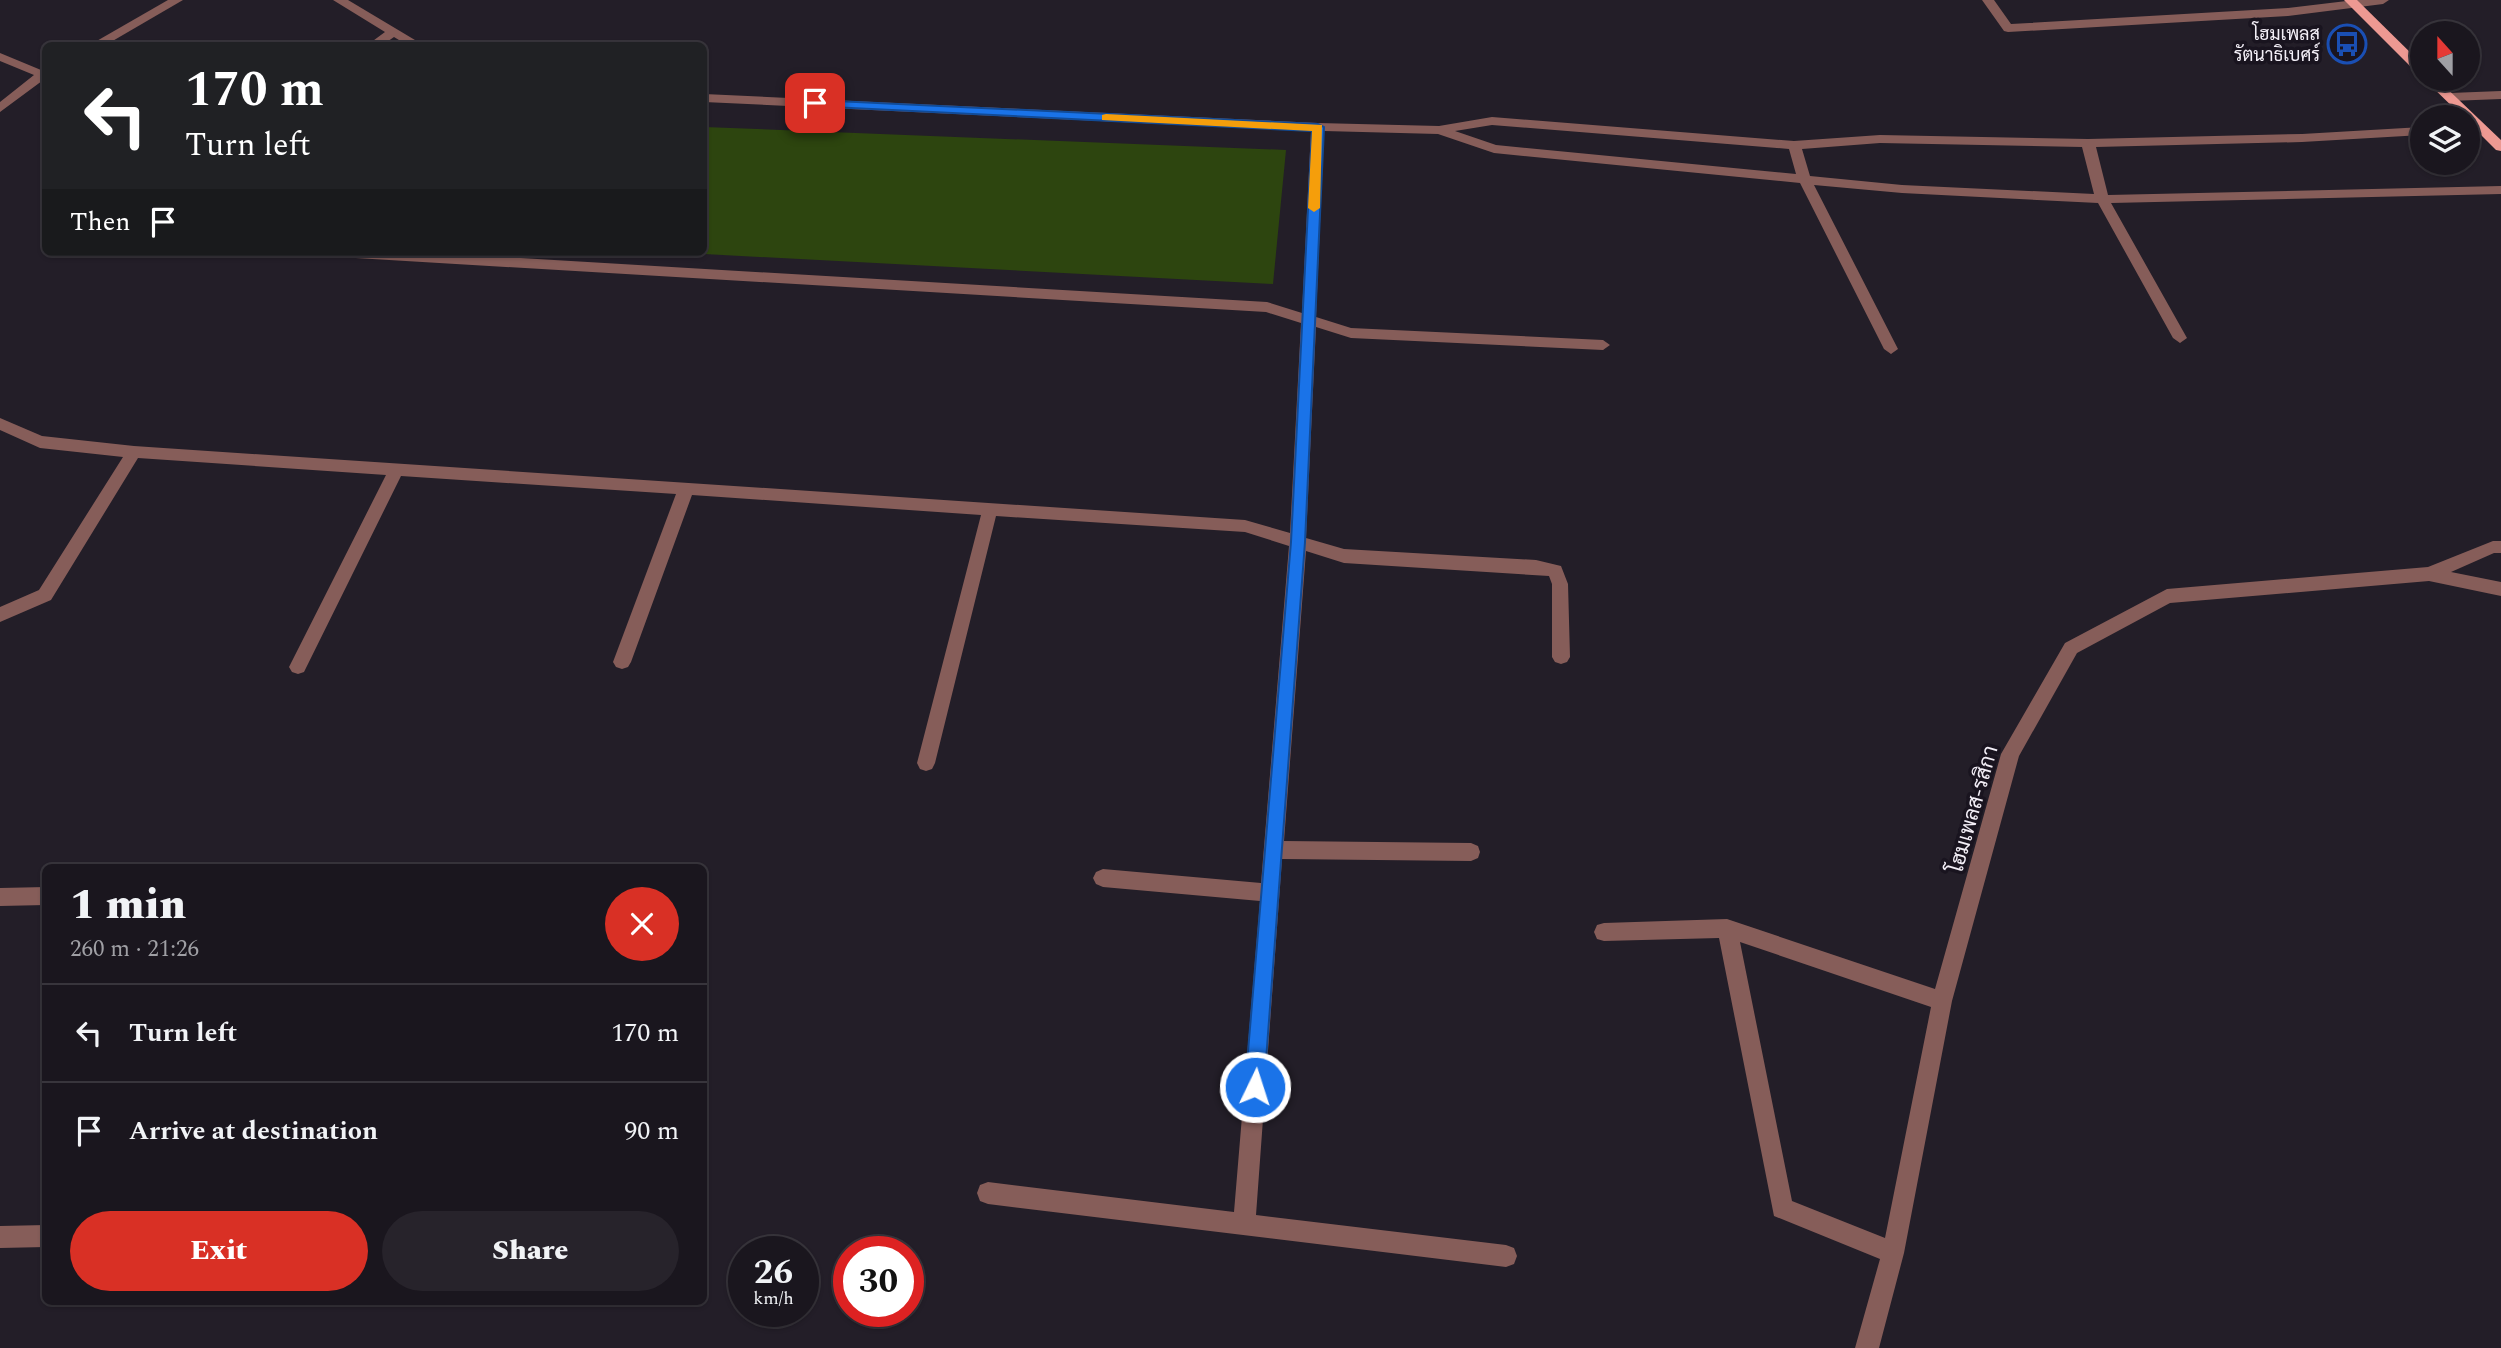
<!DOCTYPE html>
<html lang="en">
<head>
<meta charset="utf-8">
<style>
	body { margin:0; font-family:Spectral,Sarabun,serif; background:#27232b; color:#f1f3f6; height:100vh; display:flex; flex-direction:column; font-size:26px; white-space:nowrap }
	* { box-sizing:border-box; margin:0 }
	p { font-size:23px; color:#9f9fa4 }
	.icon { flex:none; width:38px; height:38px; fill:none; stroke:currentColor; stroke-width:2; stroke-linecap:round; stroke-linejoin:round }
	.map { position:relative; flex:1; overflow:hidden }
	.details { position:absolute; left:42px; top:864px; width:665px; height:441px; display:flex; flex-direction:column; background:#1a161e; border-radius:10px; box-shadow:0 2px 5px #0004,0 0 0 2px #38353c }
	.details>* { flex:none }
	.guide { position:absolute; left:42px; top:42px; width:665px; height:214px; border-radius:10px; box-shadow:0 2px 5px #0004,0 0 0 2px #38353c; background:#202124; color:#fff; overflow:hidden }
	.needle { width:46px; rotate:339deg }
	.tools { position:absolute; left:2410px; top:21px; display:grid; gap:14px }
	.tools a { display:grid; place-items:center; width:70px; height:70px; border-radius:50%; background:#1a161e; box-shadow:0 2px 5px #0004,0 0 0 2px #38353c; font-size:35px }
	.speed { position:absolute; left:728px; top:1236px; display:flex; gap:14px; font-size:35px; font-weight:700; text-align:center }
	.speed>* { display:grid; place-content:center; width:91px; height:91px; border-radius:50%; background:#1a161e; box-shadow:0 2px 5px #0004,0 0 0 2px #38353c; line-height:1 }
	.speed small { font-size:18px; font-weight:400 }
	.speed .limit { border:10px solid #d22; background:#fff; color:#111 }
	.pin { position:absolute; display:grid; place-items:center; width:60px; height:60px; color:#fff; margin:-30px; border-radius:14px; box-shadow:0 4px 10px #0006 }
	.me { position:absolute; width:77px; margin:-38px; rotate:4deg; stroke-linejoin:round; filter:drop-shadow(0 0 5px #0008) }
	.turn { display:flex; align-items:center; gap:24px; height:147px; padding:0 28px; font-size:32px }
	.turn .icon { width:91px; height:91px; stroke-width:2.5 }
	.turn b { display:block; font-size:49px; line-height:60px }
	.then { display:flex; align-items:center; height:66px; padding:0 28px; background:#0003; gap:14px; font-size:26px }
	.round { display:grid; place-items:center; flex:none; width:74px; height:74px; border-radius:37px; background:#27232b }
	.head { display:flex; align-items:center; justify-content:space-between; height:119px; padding:0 28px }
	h1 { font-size:42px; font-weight:800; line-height:52px }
	.primary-button { display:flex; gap:14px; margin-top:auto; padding:14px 28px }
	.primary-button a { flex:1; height:80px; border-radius:42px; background:#d93025; color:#fff; font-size:28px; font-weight:800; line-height:80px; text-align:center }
	.primary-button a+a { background:#27232b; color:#f1f3f6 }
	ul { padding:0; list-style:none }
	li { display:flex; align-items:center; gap:21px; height:98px; padding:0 28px; border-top:2px solid #38353c }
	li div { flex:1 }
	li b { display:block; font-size:26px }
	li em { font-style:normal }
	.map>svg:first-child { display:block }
</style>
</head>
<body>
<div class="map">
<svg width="2501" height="1348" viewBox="0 0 2501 1348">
	<rect width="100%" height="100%" fill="#231e28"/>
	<!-- green -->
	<polygon fill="#2d450f" points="704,127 1286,150 1273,284 666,252 704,252"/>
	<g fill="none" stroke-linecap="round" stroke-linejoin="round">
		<!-- minor -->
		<g fill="#865d59" fill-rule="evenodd">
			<polygon points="168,0 183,0 104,46 88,46"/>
			<polygon points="333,0 348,0 425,46 409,46 394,37 381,46 366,46 385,32"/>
			<polygon points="1982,0 1994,0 2011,24 2288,8 2355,0 2389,0 2383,4 2288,16 2008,32 2004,31"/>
			<polygon points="0,53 41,70 46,68 46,78 0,112 0,102 34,75 0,61"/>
			<polygon points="2501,91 2501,99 2450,101 2444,97 2450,93"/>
			<path d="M704 94 1318 123 1439 126 1492 117 1794 141 1880 135 2088 139 2302 134 2422 127V135L2302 142 2096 147 2108 195 2501 186V194L2111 203 2187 338 2180 343 2173 338 2098 203 1902 193 1814 185 1898 349 1891 354 1884 349 1800 183 1494 153 1438 134 1324 131 1316 317 1351 328 1603 340 1610 345 1603 350 1351 338 1316 327 1306 538 1344 549 1536 560 1561 566 1568 584 1570 657 1567 662 1561 664 1555 662 1552 657V584L1549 576 1344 563 1306 551 1284 841 1471 843 1478 846 1480 852 1478 858 1471 861 1282 859 1256 1215 1506 1245 1514 1248 1517 1256 1514 1264 1506 1267 988 1204 980 1201 977 1193 980 1185 988 1182 1234 1212 1260 901 1103 887 1096 884 1093 878 1096 872 1103 869 1261 883 1289 546 1245 532 996 516 935 763 932 769 926 771 920 769 917 763 981 515 692 495 631 662 628 667 622 669 616 667 613 662 676 494 401 476 304 672 298 674 292 672 289 667 386 475 138 458 51 600 0 622V607L39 590 123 457 40 448 0 430V418L42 436 134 446 1245 520 1290 533 1301 323 1266 312 339 257 332 252H418L1267 302 1302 313 1311 131 704 102ZM1492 125 1789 149 1796 174 1496 145 1455 131ZM1880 143 2082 147 2094 194 1902 185 1810 176 1802 149Z"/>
			<path d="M2493 541H2501V553H2494L2451 572 2501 582V596L2429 581 2170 603 2077 653 2019 756 1952 1001 1904 1253 1879 1348H1855L1880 1259 1774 1216 1719 938 1604 941 1597 939 1594 932 1597 925 1604 923 1727 919 1935 989 2001 754 2065 643 2167 589 2428 567ZM1740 942 1931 1007 1885 1238 1792 1201Z"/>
			<polygon points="46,887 46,905 0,906 0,888"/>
			<polygon points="46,1225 46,1247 0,1248 0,1226"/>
		</g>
		<!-- major -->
		<g fill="#ed9992" fill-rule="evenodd">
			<polygon points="2344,0 2357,0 2422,64 2422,75 2418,74"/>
			<polygon points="2424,79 2437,79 2501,140 2501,151 2496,150 2468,122 2468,117 2463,117"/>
		</g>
	</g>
	<!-- route -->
	<polygon fill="#1a73e8" stroke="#114b97" stroke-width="2" points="815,100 1318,124 1324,127 1305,542 1264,1087 1261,1093 1255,1096 1248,1093 1245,1087 1291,542 1312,131 811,106 809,103"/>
	<!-- slow -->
	<polygon fill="#f59e0b" points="1106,114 1322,125 1320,208 1314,212 1308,208 1312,131 1102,120 1102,115"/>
	<!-- icons -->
	<defs>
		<symbol id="bus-ring" viewBox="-11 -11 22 22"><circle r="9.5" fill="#19141f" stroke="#1a4fb4" stroke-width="1.5"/><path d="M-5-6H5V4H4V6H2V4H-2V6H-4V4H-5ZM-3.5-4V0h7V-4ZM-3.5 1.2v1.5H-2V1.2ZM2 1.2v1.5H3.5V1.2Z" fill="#1a4fb4"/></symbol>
	</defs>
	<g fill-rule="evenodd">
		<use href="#bus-ring" x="2325" y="22" width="44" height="44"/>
	</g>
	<g text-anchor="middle" stroke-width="7" stroke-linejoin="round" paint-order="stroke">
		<!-- far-poi labels -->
		<g font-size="18" fill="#f3eff7" stroke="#19141f" text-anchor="end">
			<text x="2320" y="40">โฮมเพลส<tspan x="2320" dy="21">รัตนาธิเบศร์</tspan></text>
		</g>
		<!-- street labels -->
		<g font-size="21" fill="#f3eff7" stroke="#19141f">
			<text transform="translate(1973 809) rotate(-74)" y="7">โฮมเพลส-รสิกา</text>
		</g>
	</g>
</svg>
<div class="tools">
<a><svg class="needle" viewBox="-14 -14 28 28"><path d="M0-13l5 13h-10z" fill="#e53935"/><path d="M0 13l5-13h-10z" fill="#9f9fa4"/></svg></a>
<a><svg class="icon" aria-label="layers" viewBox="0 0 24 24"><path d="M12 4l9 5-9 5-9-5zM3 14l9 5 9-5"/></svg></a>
</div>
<div class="speed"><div>26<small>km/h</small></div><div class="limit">30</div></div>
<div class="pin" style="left:815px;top:103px;background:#d93025"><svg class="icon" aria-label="arrive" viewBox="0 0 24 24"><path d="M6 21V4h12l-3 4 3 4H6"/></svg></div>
<svg class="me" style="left:1255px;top:1087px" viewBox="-20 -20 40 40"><circle r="17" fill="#1a73e8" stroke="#fff" stroke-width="3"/><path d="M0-11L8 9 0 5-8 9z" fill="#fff"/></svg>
<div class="guide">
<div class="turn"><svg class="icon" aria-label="left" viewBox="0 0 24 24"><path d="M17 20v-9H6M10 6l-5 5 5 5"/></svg><div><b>170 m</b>Turn left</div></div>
<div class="then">Then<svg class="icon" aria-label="arrive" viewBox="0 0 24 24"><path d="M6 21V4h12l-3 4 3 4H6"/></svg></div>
</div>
<section class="details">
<div class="head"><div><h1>1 min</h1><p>260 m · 21:26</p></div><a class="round" style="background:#d93025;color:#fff"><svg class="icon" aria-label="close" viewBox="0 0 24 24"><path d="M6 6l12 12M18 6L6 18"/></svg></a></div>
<ul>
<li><svg class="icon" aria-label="left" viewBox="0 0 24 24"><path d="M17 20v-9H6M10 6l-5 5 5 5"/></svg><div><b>Turn left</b></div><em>170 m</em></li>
<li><svg class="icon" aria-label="arrive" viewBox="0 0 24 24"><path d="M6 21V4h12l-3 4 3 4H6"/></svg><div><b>Arrive at destination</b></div><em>90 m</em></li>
</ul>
<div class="primary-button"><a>Exit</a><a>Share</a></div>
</section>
</div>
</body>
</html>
